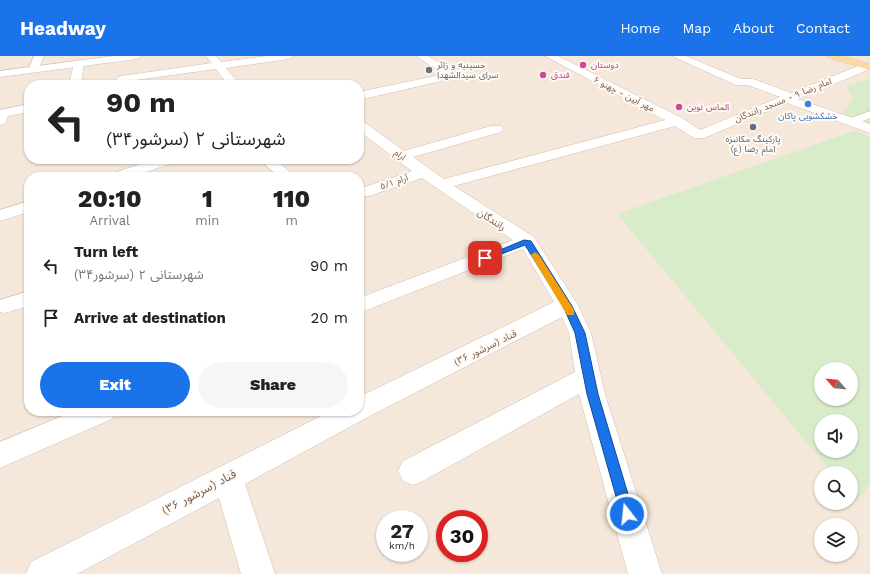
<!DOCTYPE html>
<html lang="en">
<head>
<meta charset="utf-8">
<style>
	body { margin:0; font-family:"Work Sans","Noto Sans Arabic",sans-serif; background:#f6f6f6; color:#222; height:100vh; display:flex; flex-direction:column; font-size:15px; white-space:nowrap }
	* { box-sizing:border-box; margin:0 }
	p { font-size:13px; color:#767676 }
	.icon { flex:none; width:22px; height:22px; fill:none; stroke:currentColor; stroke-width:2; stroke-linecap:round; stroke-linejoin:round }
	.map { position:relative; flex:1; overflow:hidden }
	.side { position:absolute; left:24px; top:116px; width:340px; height:244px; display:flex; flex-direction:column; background:#fff; border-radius:16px; box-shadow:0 1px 3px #0004 }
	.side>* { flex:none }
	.guide { position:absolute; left:24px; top:24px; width:340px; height:84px; border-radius:16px; box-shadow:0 1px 3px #0004; background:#fff; color:#222; overflow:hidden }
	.needle { width:26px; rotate:297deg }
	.controls { position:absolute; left:814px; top:306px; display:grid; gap:8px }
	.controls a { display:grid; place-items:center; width:44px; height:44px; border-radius:50%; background:#fff; box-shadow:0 1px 3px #0004; font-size:20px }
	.speed { position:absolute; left:376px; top:454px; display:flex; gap:8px; font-size:20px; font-weight:700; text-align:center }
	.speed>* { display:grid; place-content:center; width:52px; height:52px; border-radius:50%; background:#fff; box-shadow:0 1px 3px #0004; line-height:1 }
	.speed small { font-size:10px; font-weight:400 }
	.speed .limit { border:6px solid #d22; background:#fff; color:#111 }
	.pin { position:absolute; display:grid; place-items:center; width:34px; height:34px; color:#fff; margin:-17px; border-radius:8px; box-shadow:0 2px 6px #0006 }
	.me { position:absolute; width:44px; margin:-22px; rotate:344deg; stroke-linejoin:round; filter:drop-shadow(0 0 3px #0008) }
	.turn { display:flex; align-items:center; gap:14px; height:84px; padding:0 16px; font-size:18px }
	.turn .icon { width:52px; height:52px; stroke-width:2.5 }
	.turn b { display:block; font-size:28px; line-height:34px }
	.eta { display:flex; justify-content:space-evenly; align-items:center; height:68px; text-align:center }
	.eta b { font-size:24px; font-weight:800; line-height:28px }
	.action { display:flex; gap:8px; margin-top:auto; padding:8px 16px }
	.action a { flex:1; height:46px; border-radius:24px; background:#1a73e8; color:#fff; font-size:16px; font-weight:800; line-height:46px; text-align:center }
	.action a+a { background:#f6f6f6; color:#222 }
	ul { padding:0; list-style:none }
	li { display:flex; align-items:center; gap:12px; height:52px; padding:0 16px }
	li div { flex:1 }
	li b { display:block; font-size:15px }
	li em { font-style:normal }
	header { display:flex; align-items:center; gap:24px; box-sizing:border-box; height:56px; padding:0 20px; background:#1a73e8; color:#fff }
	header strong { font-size:19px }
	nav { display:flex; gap:22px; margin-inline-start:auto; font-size:14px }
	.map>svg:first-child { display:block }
</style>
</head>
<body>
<header>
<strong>Headway</strong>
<nav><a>Home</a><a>Map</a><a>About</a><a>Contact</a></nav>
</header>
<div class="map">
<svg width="870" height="518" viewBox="0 0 870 518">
	<rect width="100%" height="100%" fill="#fdf6ec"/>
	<!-- residential -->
	<path fill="#f5e8da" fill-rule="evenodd" d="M0 0H870V518H0ZM29 29H359V103H29ZM29 121H359V355H29ZM821 313H851V343H821ZM821 365H851V395H821ZM821 417H851V447H821ZM385 463H419V497H385ZM445 463H479V497H445ZM821 469H851V499H821Z"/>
	<!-- green -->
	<g fill="#d8ecc9" fill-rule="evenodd">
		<polygon points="870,23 870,69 841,58 853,43 846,30"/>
		<path d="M854 75 870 81V428L856 446 851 440V417H832L617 158ZM821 313H851V343H821ZM821 365H851V395H821Z"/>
	</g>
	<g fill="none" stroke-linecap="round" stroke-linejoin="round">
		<defs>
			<polygon id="pedestrian" points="870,55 870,62 852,70 846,66 848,63"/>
			<g id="minor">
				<polygon points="34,0 44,0 39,12 34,15 29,12"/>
				<polygon points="206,0 216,0 221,6 267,0 294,0 289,3 226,12 240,29 228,29 216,13 121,26 115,23 121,20 212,7"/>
				<polygon points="416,0 428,0 459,19 454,22 359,44 359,36 444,18"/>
				<polygon points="545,0 558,0 682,62 700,74 780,41 748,29 736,29 672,0 686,0 741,23 753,23 791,37 863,8 870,8 870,13 798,43 870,68 870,77 787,47 704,82 694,82 675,70 454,130 534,181 578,249 591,277 605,338 662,518 628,518 579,338 423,425 413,429 403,425 398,415 403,405 575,316 569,277 562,261 366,362 245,428 275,518 241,518 219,442 77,518 26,518 31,506 331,355 359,355 359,341 554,246 523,193 359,257 359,242 513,184 422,122 369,140 359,141 359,133 412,115 359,75 359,65 364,66 404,95 491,70 501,70 503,73 501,76 413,101 444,123 665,64"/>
				<polygon points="79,4 84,7 81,29 69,29 74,7"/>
				<polygon points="29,48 29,56 8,60 5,68 0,69 0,54"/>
				<polygon points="155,103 177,103 175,106 132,121 109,121 111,118"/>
				<polygon points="259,103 275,103 296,121 279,121"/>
				<polygon points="29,145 29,156 0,165 0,154"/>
				<polygon points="29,235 29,250 5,257 0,256 0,244"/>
				<polygon points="74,355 116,355 112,363 0,412 0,386"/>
			</g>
			<polygon id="tertiary" points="114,0 142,0 137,3 0,21 0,15"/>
			<polygon id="primary" points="827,0 843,0 870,8 870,14 828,2"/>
		</defs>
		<!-- pedestrian casing -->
		<use href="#pedestrian" stroke="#d1beb0" stroke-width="1"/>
		<!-- minor casing -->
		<use href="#minor" stroke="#d1beb0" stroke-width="1"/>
		<!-- tertiary casing -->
		<use href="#tertiary" stroke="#d1beb0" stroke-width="1"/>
		<!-- primary casing -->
		<use href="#primary" stroke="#dad1cd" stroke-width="1"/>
		<!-- pedestrian -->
		<use href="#pedestrian" fill="#fff" fill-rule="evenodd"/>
		<!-- minor -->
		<use href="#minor" fill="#fff" fill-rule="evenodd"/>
		<!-- tertiary -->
		<use href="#tertiary" fill="#fff" fill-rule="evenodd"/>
		<!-- primary -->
		<use href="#primary" fill="#fbd9a5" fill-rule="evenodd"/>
	</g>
	<!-- route -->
	<polygon fill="#1a73e8" stroke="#114b97" points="524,184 531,185 572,250 585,277 598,338 634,458 632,462 627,464 623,462 621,458 587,338 575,277 563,250 525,189 488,203 485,204 481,202"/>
	<!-- slow -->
	<polygon fill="#f59e0b" points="535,196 539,199 574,254 574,259 567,259 531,199"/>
	<!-- markers -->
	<g fill="#d1479c" stroke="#fffaf3" stroke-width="1.5">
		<circle cx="583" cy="9" r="4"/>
		<circle cx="543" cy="19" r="4"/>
		<circle cx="679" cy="51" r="4"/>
	</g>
	<circle fill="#6b7280" stroke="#fffaf3" stroke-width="1.5" cx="429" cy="14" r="4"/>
	<circle fill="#3f7fe0" stroke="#fffaf3" stroke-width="1.5" cx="808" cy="48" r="4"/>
	<circle fill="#5c6f8a" stroke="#fffaf3" stroke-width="1.5" cx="753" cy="71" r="4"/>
	<g text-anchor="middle" stroke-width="4" stroke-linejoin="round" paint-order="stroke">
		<!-- far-worship labels -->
		<g font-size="9" fill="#5b616d" stroke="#fffaf3" text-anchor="start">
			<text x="437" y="12">حسینیه و زائر<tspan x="437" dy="10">سرای سیدالشهدا</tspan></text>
		</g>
		<!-- far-hotel labels -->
		<g font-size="9" fill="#b23c85" stroke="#fffaf3" text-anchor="start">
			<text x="591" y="12">دوستان</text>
			<text x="551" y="22">فندق</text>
			<text x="687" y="54">الماس نوين</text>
		</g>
		<!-- far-street labels -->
		<g font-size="9" fill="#7a5c4d" stroke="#fffaf3">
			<text transform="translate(624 38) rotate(27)" y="3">مهر آیین - چهنو ۶</text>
			<text transform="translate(783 44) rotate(-22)" y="3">امام رضا ۹ - مسجد رانندگان</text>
			<text transform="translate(400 99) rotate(36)" y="3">ارام</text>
			<text transform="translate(394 126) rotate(-19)" y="3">آرام ۵/۱</text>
		</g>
		<!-- far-shop labels -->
		<g font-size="9" fill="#366cbe" stroke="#fffaf3">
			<text x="808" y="63">خشکشویی پاکان</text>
		</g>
		<!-- far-service labels -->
		<g font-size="9" fill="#4e5e75" stroke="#fffaf3">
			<text x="753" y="86">پارکینگ مکانیزه<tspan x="753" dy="10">امام رضا (ع)</tspan></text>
		</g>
		<!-- street labels -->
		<g font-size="10" fill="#7a5c4d" stroke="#fffaf3">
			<text transform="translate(492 163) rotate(33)" y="4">رانندگان</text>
			<text transform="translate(485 291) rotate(-26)" y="4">قناد (سرشور ۳۶)</text>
		</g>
		<!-- near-street labels -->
		<g font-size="12" fill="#7a5c4d" stroke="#fffaf3">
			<text transform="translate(199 436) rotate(-28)" y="4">قناد (سرشور ۳۶)</text>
		</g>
	</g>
</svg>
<div class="controls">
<a><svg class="needle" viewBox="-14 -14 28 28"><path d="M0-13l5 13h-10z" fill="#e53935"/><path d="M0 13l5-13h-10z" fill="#767676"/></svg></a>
<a><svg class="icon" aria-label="sound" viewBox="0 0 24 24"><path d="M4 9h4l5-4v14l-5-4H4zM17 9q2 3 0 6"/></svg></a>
<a><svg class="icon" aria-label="search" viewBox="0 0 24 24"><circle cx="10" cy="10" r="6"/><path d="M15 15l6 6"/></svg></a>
<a><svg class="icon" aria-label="layers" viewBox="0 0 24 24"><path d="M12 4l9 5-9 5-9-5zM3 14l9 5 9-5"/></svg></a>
</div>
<div class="speed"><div>27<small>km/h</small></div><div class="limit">30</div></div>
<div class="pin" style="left:485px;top:202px;background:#d93025"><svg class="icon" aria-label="arrive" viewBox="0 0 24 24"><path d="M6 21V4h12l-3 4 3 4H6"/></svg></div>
<svg class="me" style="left:627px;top:458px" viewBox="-20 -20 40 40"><circle r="17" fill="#1a73e8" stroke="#fff" stroke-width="3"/><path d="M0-11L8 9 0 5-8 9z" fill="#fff"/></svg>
<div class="guide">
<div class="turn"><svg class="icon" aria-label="left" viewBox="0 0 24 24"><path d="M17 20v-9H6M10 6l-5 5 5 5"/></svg><div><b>90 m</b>شهرستانی ۲ (سرشور۳۴)</div></div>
</div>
<section class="side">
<div class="eta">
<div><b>20:10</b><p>Arrival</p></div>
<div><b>1</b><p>min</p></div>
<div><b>110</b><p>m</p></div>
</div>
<ul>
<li><svg class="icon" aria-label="left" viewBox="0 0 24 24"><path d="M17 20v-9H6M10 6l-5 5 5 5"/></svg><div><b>Turn left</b><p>شهرستانی ۲ (سرشور۳۴)</p></div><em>90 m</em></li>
<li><svg class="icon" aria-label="arrive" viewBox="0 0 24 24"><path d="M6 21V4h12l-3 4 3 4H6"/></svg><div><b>Arrive at destination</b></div><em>20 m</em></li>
</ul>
<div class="action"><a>Exit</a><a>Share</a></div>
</section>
</div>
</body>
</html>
